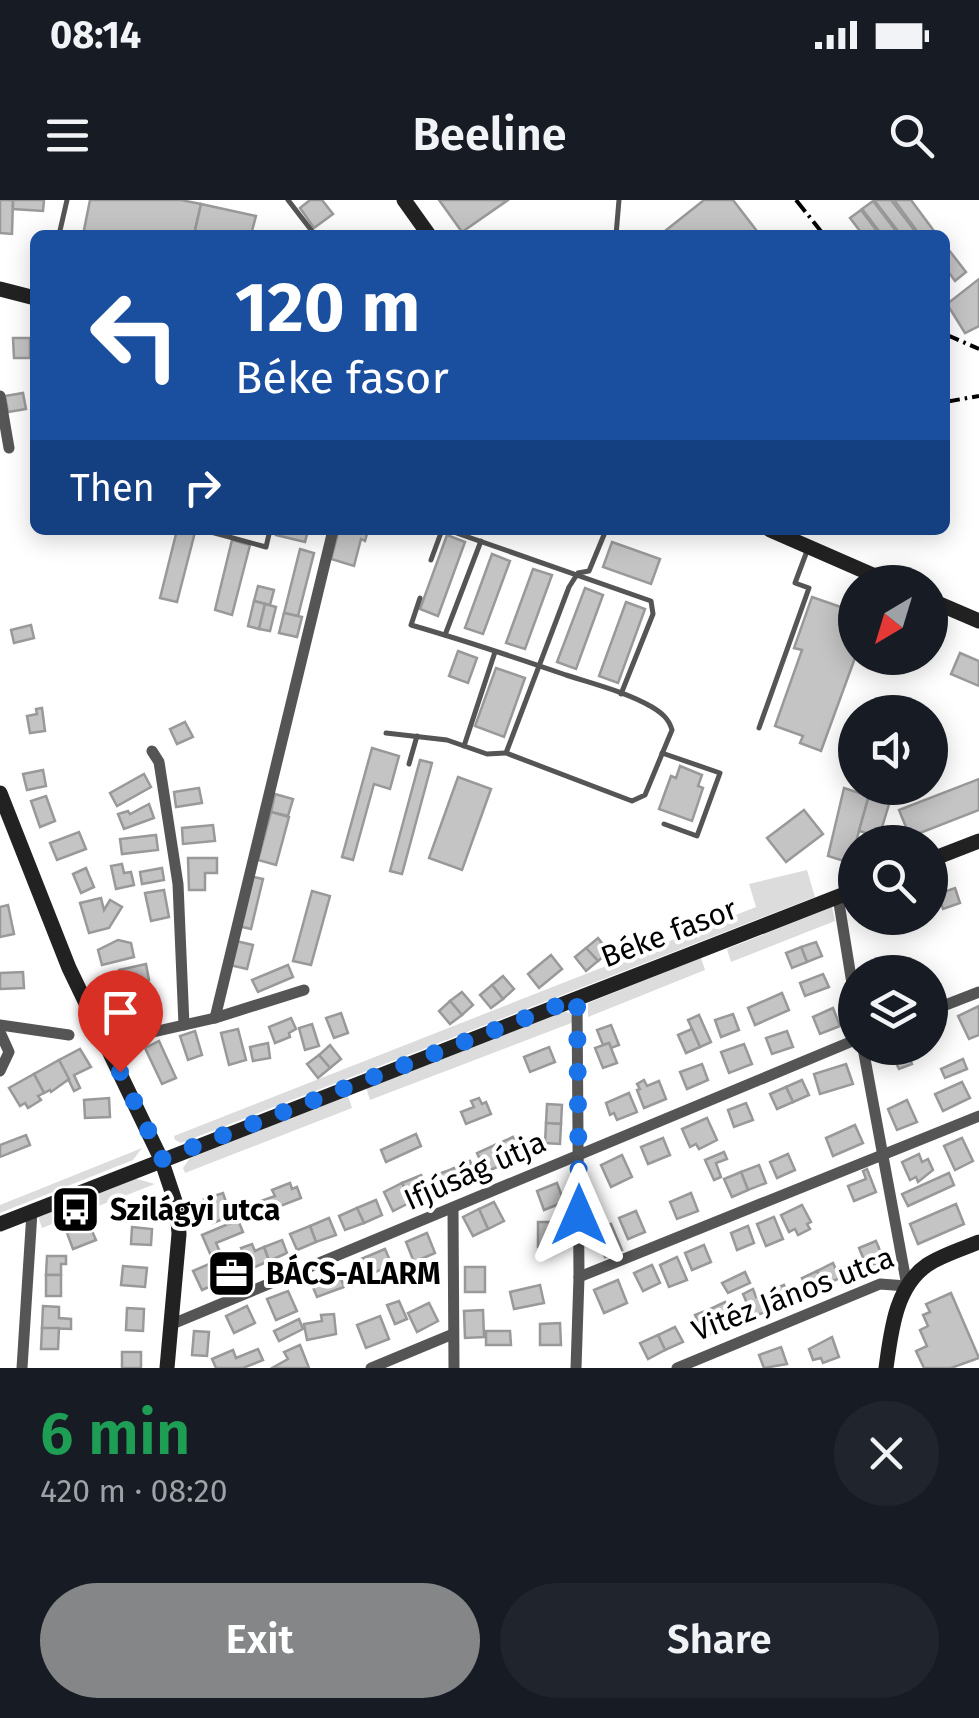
<!DOCTYPE html>
<html lang="en">
<head>
<meta charset="utf-8">
<style>
	body { margin:0; font-family:"Fira Sans",sans-serif; background:#20242c; color:#f1f3f6; height:100vh; display:flex; flex-direction:column; font-size:38px; white-space:nowrap }
	* { box-sizing:border-box; margin:0 }
	p { font-size:32px; color:#9ea1a6 }
	.icon { flex:none; width:55px; height:55px; fill:none; stroke:currentColor; stroke-width:2; stroke-linecap:round; stroke-linejoin:round }
	.map { position:relative; height:1168px; overflow:hidden }
	.panel { display:flex; flex-direction:column; background:#171b24; flex:1 }
	.panel>* { flex:none }
	.top-card { position:absolute; left:30px; top:30px; width:920px; height:305px; border-radius:15px; box-shadow:0 5px 25px #0003; background:#1a4fa0; color:#fff; overflow:hidden }
	.needle { width:65px; rotate:218deg }
	.fabs { position:absolute; left:838px; top:365px; display:grid; gap:20px }
	.fabs a { display:grid; place-items:center; width:110px; height:110px; border-radius:50%; background:#171b24; box-shadow:0 5px 25px #0003; font-size:50px }
	.pin { position:absolute; display:grid; place-items:center; width:85px; height:85px; color:#fff; margin:-102px -42px; border-radius:50% 50% 50% 0; rotate:-45deg; box-shadow:0 0 10px #0007 }
	.pin .icon { rotate:45deg }
	.me { position:absolute; width:110px; margin:-55px; rotate:0deg; stroke-linejoin:round; filter:drop-shadow(0 0 8px #0008) }
	.turn { display:flex; align-items:center; gap:35px; height:210px; padding:0 40px; font-size:45px }
	.turn .icon { width:130px; height:130px; stroke-width:2.5 }
	.turn b { display:block; font-size:70px; line-height:85px }
	.then { display:flex; align-items:center; height:95px; padding:0 40px; background:#0003; gap:20px; font-size:38px }
	.round { display:grid; place-items:center; flex:none; width:105px; height:105px; border-radius:52px; background:#20242c }
	.headline { display:flex; align-items:center; justify-content:space-between; height:170px; padding:0 40px }
	h1 { font-size:60px; font-weight:600; line-height:75px; color:#1e9e55 }
	.button { display:flex; gap:20px; margin-top:auto; padding:20px 40px }
	.button a { flex:1; height:115px; border-radius:60px; background:#858687; color:#fff; font-size:40px; font-weight:600; line-height:115px; text-align:center }
	.button a+a { background:#20242c; color:#f1f3f6 }
	.status { display:flex; justify-content:space-between; align-items:center; height:70px; padding:0 50px; background:#171b24; direction:ltr }
	.status svg { height:28px; fill:currentColor }
	header { display:flex; justify-content:space-between; align-items:center; height:130px; padding:0 40px; background:#171b24; font-size:45px; font-weight:600 }
	.map>svg:first-child { display:block }
</style>
</head>
<body>
<div class="status"><b>08:14</b><svg viewBox="0 0 49 12"><path d="M0 12V9h3v3zM5 12V6h3v6zM10 12V3h3v9zM15 12V0h3v12zM26 1h20v11H26zM47 4h2v5h-2z"/></svg></div>
<header><svg class="icon" aria-label="menu" viewBox="0 0 24 24"><path d="M4 6h16M4 12h16M4 18h16"/></svg>Beeline<svg class="icon" aria-label="search" viewBox="0 0 24 24"><circle cx="10" cy="10" r="6"/><path d="M15 15l6 6"/></svg></header>
<div class="map">
<svg width="979" height="1168" viewBox="0 0 979 1168">
	<rect width="100%" height="100%" fill="#fff"/>
	<!-- green -->
	<g fill="#dcdcdc">
		<polygon points="807,670 815,697 181,943 175,940 174,936 756,707 749,684"/>
		<polygon points="832,707 835,721 731,762 727,749"/>
		<polygon points="701,758 705,770 588,817 588,803"/>
		<polygon points="562,811 570,813 574,822 370,900 366,887"/>
		<polygon points="348,896 352,908 185,973 183,968 190,958"/>
		<polygon points="142,948 133,960 0,1013 0,1005"/>
		<polygon points="134,978 155,984 42,1028 38,1016"/>
	</g>
	<!-- building -->
	<g fill="#c4c4c4" stroke="#999" stroke-width="2.5">
		<polygon points="0,0 13,0 12,34 0,33"/>
		<polygon points="13,0 44,0 43,11 13,9"/>
		<polygon points="90,0 181,0 201,4 194,35 83,35"/>
		<polygon points="310,0 322,0 333,14 314,28 300,8"/>
		<polygon points="439,0 508,0 462,32"/>
		<polygon points="704,0 733,0 760,35 660,35"/>
		<polygon points="874,0 891,0 918,35 901,35"/>
		<polygon points="894,0 911,0 937,35 920,35"/>
		<polygon points="873,1 899,35 882,35 862,9"/>
		<polygon points="201,4 256,16 252,31 269,35 194,35"/>
		<polygon points="861,10 880,35 863,35 850,18"/>
		<polygon points="945,45 966,72 955,81 945,67"/>
		<polygon points="979,79 979,126 965,133 947,104"/>
		<polygon points="13,138 30,138 30,158 14,158"/>
		<polygon points="23,193 26,209 8,212 5,196"/>
		<polygon points="177,330 195,332 177,402 160,398"/>
		<polygon points="277,330 308,330 305,342 276,335"/>
		<polygon points="339,330 368,330 365,341 361,339 354,366 331,359"/>
		<polygon points="447,335 465,342 438,416 420,409"/>
		<polygon points="232,340 250,345 232,415 215,410"/>
		<polygon points="612,342 660,359 651,384 603,367"/>
		<polygon points="300,349 314,353 298,416 284,413"/>
		<polygon points="492,354 510,361 483,434 465,428"/>
		<polygon points="533,369 552,375 525,449 506,443"/>
		<polygon points="258,386 274,390 270,405 254,401"/>
		<polygon points="585,388 603,395 576,469 557,462"/>
		<polygon points="812,397 855,412 855,458 821,551 800,543 803,536 775,526 802,450 794,448"/>
		<polygon points="254,401 265,404 259,429 248,426"/>
		<polygon points="626,402 645,409 618,483 599,476"/>
		<polygon points="265,404 276,407 270,431 259,429"/>
		<polygon points="284,413 302,417 297,437 279,433"/>
		<polygon points="31,425 34,438 14,443 11,430"/>
		<polygon points="458,451 477,458 468,483 449,476"/>
		<polygon points="960,453 979,461 979,486 951,474"/>
		<polygon points="496,468 525,478 504,537 475,526"/>
		<polygon points="42,508 45,531 30,533 27,516 37,514 36,509"/>
		<polygon points="185,522 193,537 177,544 170,529"/>
		<polygon points="372,548 399,556 390,589 374,584 353,660 342,657"/>
		<polygon points="420,560 432,563 402,674 390,671"/>
		<polygon points="680,566 702,575 698,586 703,588 692,621 659,609 671,576 676,578"/>
		<polygon points="43,570 46,586 27,590 23,574"/>
		<polygon points="144,574 151,587 117,606 110,593"/>
		<polygon points="458,577 491,589 462,670 429,658"/>
		<polygon points="979,579 979,610 910,637 899,610"/>
		<polygon points="199,588 202,603 176,607 174,592"/>
		<polygon points="844,588 869,596 850,663 828,656"/>
		<polygon points="871,588 894,588 879,637 859,631"/>
		<polygon points="275,594 293,599 288,616 271,612"/>
		<polygon points="46,596 55,621 40,627 31,601"/>
		<polygon points="149,604 154,618 124,629 118,614 128,611 130,614"/>
		<polygon points="804,610 823,634 786,662 767,638"/>
		<polygon points="271,612 289,617 276,665 258,660"/>
		<polygon points="213,625 215,641 183,644 182,628"/>
		<polygon points="79,632 86,649 57,660 50,643"/>
		<polygon points="156,635 158,650 122,654 120,639"/>
		<polygon points="188,658 217,658 217,673 205,673 205,690 189,690"/>
		<polygon points="122,664 124,673 131,672 134,685 116,689 111,666"/>
		<polygon points="86,668 94,687 81,693 73,674"/>
		<polygon points="162,668 164,680 142,684 140,672"/>
		<polygon points="250,676 263,679 251,729 238,726"/>
		<polygon points="955,688 960,703 943,709 938,694"/>
		<polygon points="164,690 169,717 151,721 145,693"/>
		<polygon points="312,691 330,696 311,765 293,761"/>
		<polygon points="101,698 104,710 110,700 122,707 109,728 89,733 80,703"/>
		<polygon points="8,705 14,734 0,737 0,707"/>
		<polygon points="598,738 609,752 598,761 586,748"/>
		<polygon points="118,740 131,743 134,757 102,765 98,750"/>
		<polygon points="236,741 253,745 247,769 230,765"/>
		<polygon points="816,742 822,756 807,762 801,747"/>
		<polygon points="801,747 807,762 792,768 786,753"/>
		<polygon points="586,748 598,761 586,771 575,757"/>
		<polygon points="551,755 562,769 539,788 528,774"/>
		<polygon points="146,764 149,780 122,786 119,770"/>
		<polygon points="288,765 293,777 258,792 252,780"/>
		<polygon points="23,772 24,788 0,789 0,773"/>
		<polygon points="823,774 829,787 805,796 800,783"/>
		<polygon points="503,776 514,789 503,799 492,785"/>
		<polygon points="492,785 503,799 491,808 480,795"/>
		<polygon points="462,792 473,805 462,815 450,801"/>
		<polygon points="782,793 789,810 755,825 748,808"/>
		<polygon points="450,801 462,815 450,824 439,811"/>
		<polygon points="979,806 979,835 969,839 958,816"/>
		<polygon points="157,808 160,820 137,824 134,812"/>
		<polygon points="833,808 840,826 820,834 813,817"/>
		<polygon points="341,813 348,833 334,838 326,818"/>
		<polygon points="733,814 739,830 721,837 715,820"/>
		<polygon points="699,815 711,842 700,847 688,820"/>
		<polygon points="291,818 296,829 289,833 290,837 275,843 269,827"/>
		<polygon points="312,824 319,846 305,850 299,828"/>
		<polygon points="611,825 619,845 611,848 609,843 603,845 597,830"/>
		<polygon points="238,829 246,860 229,865 221,833"/>
		<polygon points="692,829 700,847 686,853 678,835"/>
		<polygon points="195,831 202,855 188,860 180,836"/>
		<polygon points="787,831 793,847 772,854 766,838"/>
		<polygon points="159,841 176,878 162,884 145,848"/>
		<polygon points="268,843 270,858 253,861 250,847"/>
		<polygon points="609,843 617,863 603,868 595,848"/>
		<polygon points="744,844 752,864 729,873 721,852"/>
		<polygon points="330,845 341,859 330,868 319,855"/>
		<polygon points="549,847 555,862 530,872 524,857"/>
		<polygon points="884,848 912,848 914,854 909,856 912,864 899,869 895,861 890,863"/>
		<polygon points="80,849 91,867 74,875 80,888 74,891 59,860"/>
		<polygon points="319,855 330,868 318,878 307,864"/>
		<polygon points="963,859 967,869 945,878 941,869"/>
		<polygon points="59,860 69,879 51,892 50,890 44,893 34,874"/>
		<polygon points="702,864 708,880 687,889 680,872"/>
		<polygon points="846,864 853,884 820,894 814,874"/>
		<polygon points="34,874 44,893 38,896 41,900 28,908 25,903 20,906 9,888"/>
		<polygon points="644,880 647,886 659,881 666,899 644,908 637,890 640,889 637,884"/>
		<polygon points="802,880 809,895 793,902 786,887"/>
		<polygon points="962,882 970,898 943,911 935,894"/>
		<polygon points="786,887 793,902 777,909 770,894"/>
		<polygon points="629,893 637,912 617,920 614,913 610,915 606,903"/>
		<polygon points="109,898 110,917 85,918 84,900"/>
		<polygon points="479,898 482,904 486,902 491,914 466,924 461,912 474,907 471,901"/>
		<polygon points="907,900 917,922 897,930 888,909"/>
		<polygon points="746,903 753,920 734,927 728,910"/>
		<polygon points="547,904 562,905 561,924 546,923"/>
		<polygon points="707,918 717,940 699,949 696,944 690,947 682,929"/>
		<polygon points="546,923 561,924 560,944 545,943"/>
		<polygon points="855,925 863,943 833,956 826,938"/>
		<polygon points="416,934 421,946 386,962 381,950"/>
		<polygon points="26,935 30,945 0,957 0,945"/>
		<polygon points="513,937 522,956 504,964 495,945"/>
		<polygon points="663,938 670,955 648,964 641,947"/>
		<polygon points="962,938 973,961 955,970 944,946"/>
		<polygon points="495,945 504,964 486,972 477,953"/>
		<polygon points="724,952 727,959 716,963 721,977 714,980 705,960"/>
		<polygon points="788,954 795,970 777,978 770,962"/>
		<polygon points="919,954 922,962 928,959 933,970 918,982 916,977 910,980 902,962"/>
		<polygon points="622,955 632,977 611,987 601,965"/>
		<polygon points="470,961 477,978 458,985 452,969"/>
		<polygon points="759,965 766,983 748,990 741,972"/>
		<polygon points="452,969 458,985 439,992 433,976"/>
		<polygon points="867,969 876,992 854,1001 848,986 866,979 863,971"/>
		<polygon points="741,972 748,990 732,997 724,979"/>
		<polygon points="949,973 954,985 908,1006 902,994"/>
		<polygon points="421,975 430,994 411,1002 402,983"/>
		<polygon points="290,983 292,989 297,987 301,998 252,1017 247,1006 275,996 272,990"/>
		<polygon points="402,983 411,1002 393,1011 384,992"/>
		<polygon points="557,983 564,1002 544,1010 537,991"/>
		<polygon points="223,993 229,1011 225,1013 226,1018 213,1023 204,999"/>
		<polygon points="691,993 698,1011 677,1019 670,1002"/>
		<polygon points="376,1000 382,1015 364,1023 357,1008"/>
		<polygon points="494,1002 504,1021 488,1029 479,1009"/>
		<polygon points="956,1004 964,1024 918,1044 910,1024"/>
		<polygon points="802,1005 811,1022 807,1024 810,1029 798,1035 795,1029 789,1032 781,1015"/>
		<polygon points="357,1008 364,1023 345,1030 339,1016"/>
		<polygon points="479,1009 488,1029 473,1036 463,1017"/>
		<polygon points="636,1011 645,1032 628,1039 619,1018"/>
		<polygon points="774,1017 783,1039 766,1046 757,1024"/>
		<polygon points="329,1018 336,1035 316,1042 310,1026"/>
		<polygon points="238,1020 243,1032 216,1043 221,1054 212,1058 202,1035"/>
		<rect x="538" y="1022" width="21" height="25"/>
		<polygon points="89,1024 96,1040 73,1049 67,1033"/>
		<polygon points="611,1024 622,1050 605,1057 594,1031"/>
		<polygon points="310,1026 316,1042 297,1050 290,1034"/>
		<polygon points="748,1026 754,1043 737,1050 731,1033"/>
		<polygon points="132,1027 152,1029 151,1045 131,1044"/>
		<polygon points="427,1033 435,1053 414,1062 406,1042"/>
		<polygon points="282,1040 287,1053 269,1061 264,1047"/>
		<polygon points="876,1041 884,1060 867,1067 859,1048"/>
		<polygon points="252,1044 255,1051 264,1047 269,1061 250,1069 241,1048"/>
		<polygon points="704,1045 711,1062 692,1070 685,1053"/>
		<polygon points="385,1049 392,1065 361,1078 354,1062"/>
		<polygon points="235,1053 243,1072 202,1090 193,1071"/>
		<polygon points="47,1056 66,1056 66,1064 61,1064 61,1075 46,1075"/>
		<polygon points="677,1057 687,1080 669,1087 660,1065"/>
		<polygon points="833,1063 840,1078 824,1085 817,1071"/>
		<polygon points="652,1065 660,1083 643,1091 634,1073"/>
		<polygon points="123,1066 147,1068 145,1087 121,1085"/>
		<rect x="465" y="1067" width="20" height="25"/>
		<polygon points="338,1070 344,1087 317,1097 310,1080"/>
		<polygon points="817,1071 824,1085 809,1092 802,1078"/>
		<polygon points="745,1072 750,1083 728,1093 722,1083"/>
		<rect x="46" y="1075" width="15" height="21"/>
		<polygon points="618,1080 627,1103 604,1113 594,1090"/>
		<polygon points="540,1085 544,1103 514,1109 510,1092"/>
		<polygon points="784,1085 791,1101 772,1109 765,1093"/>
		<polygon points="753,1089 756,1097 765,1093 772,1109 753,1117 743,1094"/>
		<polygon points="288,1091 297,1111 276,1120 267,1099"/>
		<polygon points="951,1093 979,1158 951,1168 924,1168 916,1151 927,1146 920,1130 928,1126 923,1115 930,1112 926,1104"/>
		<polygon points="399,1101 407,1119 395,1124 387,1105"/>
		<polygon points="725,1102 734,1123 719,1130 710,1109"/>
		<polygon points="429,1103 438,1121 417,1132 408,1113"/>
		<polygon points="43,1106 59,1107 59,1118 71,1119 71,1129 42,1128"/>
		<polygon points="247,1106 255,1123 234,1133 226,1116"/>
		<polygon points="127,1108 144,1109 143,1131 126,1130"/>
		<polygon points="710,1109 719,1130 704,1136 695,1115"/>
		<polygon points="483,1110 484,1137 465,1138 464,1111"/>
		<polygon points="334,1114 336,1134 307,1140 304,1124 322,1121 321,1115"/>
		<polygon points="380,1116 389,1139 366,1148 357,1125"/>
		<polygon points="299,1119 303,1129 279,1141 274,1131"/>
		<polygon points="560,1123 561,1145 540,1145 540,1124"/>
		<polygon points="675,1127 683,1142 665,1150 658,1135"/>
		<polygon points="42,1128 59,1128 58,1149 41,1149"/>
		<polygon points="194,1131 209,1132 207,1156 192,1155"/>
		<polygon points="486,1131 510,1131 511,1145 486,1145"/>
		<polygon points="658,1135 665,1150 648,1159 640,1143"/>
		<polygon points="832,1137 839,1157 823,1163 821,1158 813,1160 809,1149"/>
		<polygon points="300,1145 309,1168 272,1168 288,1159 284,1152"/>
		<polygon points="781,1147 787,1164 764,1168 759,1155"/>
		<polygon points="258,1149 263,1160 243,1168 216,1168 212,1159 233,1150 236,1158"/>
		<rect x="122" y="1152" width="19" height="16"/>
	</g>
	<g fill="none" stroke-linecap="round" stroke-linejoin="round">
		<!-- lane -->
		<g stroke="#555" stroke-width="5">
			<polyline points="288,0 315,35"/>
			<polyline points="59,35 67,0"/>
			<polyline points="616,35 619,0"/>
			<polyline points="448,330 651,401 653,414 621,494"/>
			<polyline points="211,332 266,347 270,330"/>
			<polyline points="431,360 442,330"/>
			<path d="M420 398 411 425C463 440 514 457 566 475 594 484 626 492 652 507 662 513 669 519 672 530L645 595 632 601 506 553 569 387 578 373 589 371 606 330"/>
			<polyline points="445,435 481,341"/>
			<polyline points="759,528 809,388 795,383 807,351"/>
			<polyline points="386,533 447,540 487,554 505,553"/>
			<polyline points="464,546 495,452"/>
			<polyline points="662,553 720,573 697,636 664,624"/>
			<polyline points="409,564 417,536"/>
		</g>
		<!-- street -->
		<g stroke="#555" stroke-width="11">
			<polyline points="0,196 9,248"/>
			<polyline points="152,551 159,562 178,684 184,825"/>
			<polyline points="838,697 855,802"/>
			<polyline points="930,811 979,792"/>
			<polyline points="215,818 333,330"/>
			<polyline points="0,825 69,835"/>
			<polyline points="0,832 9,852 0,871"/>
			<polyline points="105,843 215,818 304,790"/>
			<polyline points="453,1009 454,1168"/>
			<polyline points="579,1077 979,916"/>
			<polyline points="170,1125 855,840"/>
			<polyline points="22,1168 32,1012"/>
			<polyline points="371,1168 453,1134"/>
			<polyline points="576,1168 579,1077 577,798"/>
			<polyline points="677,1168 880,1084 907,1086 863,848"/>
		</g>
		<!-- secondary -->
		<g stroke="#222" stroke-width="15">
			<polyline points="404,0 429,35"/>
			<polyline points="0,89 35,98"/>
			<polyline points="770,330 889,382"/>
			<polyline points="930,400 979,421"/>
			<polyline points="0,593 69,768 161,959 177,1007 179,1034 167,1168"/>
			<polyline points="930,660 979,641"/>
			<polyline points="0,1024 855,690"/>
			<path d="M886 1168C891 1133 895 1087 927 1065 942 1055 962 1049 979 1042"/>
		</g>
		<!-- rail -->
		<g stroke="#000" stroke-width="4" stroke-dasharray="15 5 2.5 5" stroke-linecap="butt">
			<polyline points="796,0 824,35"/>
			<polyline points="945,134 979,149"/>
			<polyline points="945,202 979,196"/>
		</g>
	</g>
	<g fill="none" stroke-linecap="round" stroke-linejoin="round">
		<!-- route -->
		<polyline stroke="#1a73e8" stroke-width="18" stroke-dasharray="0 32.4" points="120,872 162,959 577,798 579,1015"/>
	</g>
	<!-- icons -->
	<defs>
		<symbol id="bus-square" viewBox="-11 -11 22 22"><rect x="-9" y="-9" width="18" height="18" rx="4" fill="#000" stroke="#fff"/><path d="M-5-6H5V4H4V6H2V4H-2V6H-4V4H-5ZM-3.5-4V0h7V-4ZM-3.5 1.2v1.5H-2V1.2ZM2 1.2v1.5H3.5V1.2Z" fill="#fff"/></symbol>
		<symbol id="office-square" viewBox="-11 -11 22 22"><rect x="-9" y="-9" width="18" height="18" rx="4" fill="#000" stroke="#fff"/><path d="M-6-3h4V-5.5h4V-3h4V5H-6ZM-1-4.5V-3h2v-1.5ZM-6 0V1H6V0Z" fill="#fff"/></symbol>
	</defs>
	<g fill-rule="evenodd">
		<use href="#bus-square" x="48" y="982" width="55" height="55"/>
		<use href="#office-square" x="204" y="1046" width="55" height="55"/>
	</g>
	<g text-anchor="middle" stroke-width="8" stroke-linejoin="round" paint-order="stroke">
		<!-- street labels -->
		<g font-size="30" fill="#000" stroke="#fff">
			<text transform="translate(669 733) rotate(-21)" y="10">Béke fasor</text>
			<text transform="translate(475 971) rotate(-24)" y="10">Ifjúság útja</text>
			<text transform="translate(793 1094) rotate(-21)" y="10">Vitéz János utca</text>
		</g>
		<!-- poi labels -->
		<g font-size="30" font-weight="bold" fill="#000" stroke="#fff" text-anchor="start">
			<text x="110" y="1020">Szilágyi utca</text>
			<text x="266" y="1084">BÁCS-ALARM</text>
		</g>
	</g>
</svg>
<div class="fabs">
<a><svg class="needle" viewBox="-14 -14 28 28"><path d="M0-13l5 13h-10z" fill="#e53935"/><path d="M0 13l5-13h-10z" fill="#9ea1a6"/></svg></a>
<a><svg class="icon" aria-label="sound" viewBox="0 0 24 24"><path d="M4 9h4l5-4v14l-5-4H4zM17 9q2 3 0 6"/></svg></a>
<a><svg class="icon" aria-label="search" viewBox="0 0 24 24"><circle cx="10" cy="10" r="6"/><path d="M15 15l6 6"/></svg></a>
<a><svg class="icon" aria-label="layers" viewBox="0 0 24 24"><path d="M12 4l9 5-9 5-9-5zM3 14l9 5 9-5"/></svg></a>
</div>
<div class="pin" style="left:120px;top:872px;background:#d93025"><svg class="icon" aria-label="arrive" viewBox="0 0 24 24"><path d="M6 21V4h12l-3 4 3 4H6"/></svg></div>
<svg class="me" style="left:579px;top:1015px" viewBox="-20 -20 40 40"><path d="M0-17L14 15 0 8-14 15z" fill="#1a73e8" stroke="#fff" stroke-width="4"/></svg>
<div class="top-card">
<div class="turn"><svg class="icon" aria-label="left" viewBox="0 0 24 24"><path d="M17 20v-9H6M10 6l-5 5 5 5"/></svg><div><b>120 m</b>Béke fasor</div></div>
<div class="then">Then<svg class="icon" aria-label="right" viewBox="0 0 24 24"><path d="M7 20v-9h11M14 6l5 5-5 5"/></svg></div>
</div>
</div>
<section class="panel">
<div class="headline"><div><h1>6 min</h1><p>420 m · 08:20</p></div><a class="round"><svg class="icon" aria-label="close" viewBox="0 0 24 24"><path d="M6 6l12 12M18 6L6 18"/></svg></a></div>
<div class="button"><a>Exit</a><a>Share</a></div>
</section>
</body>
</html>
